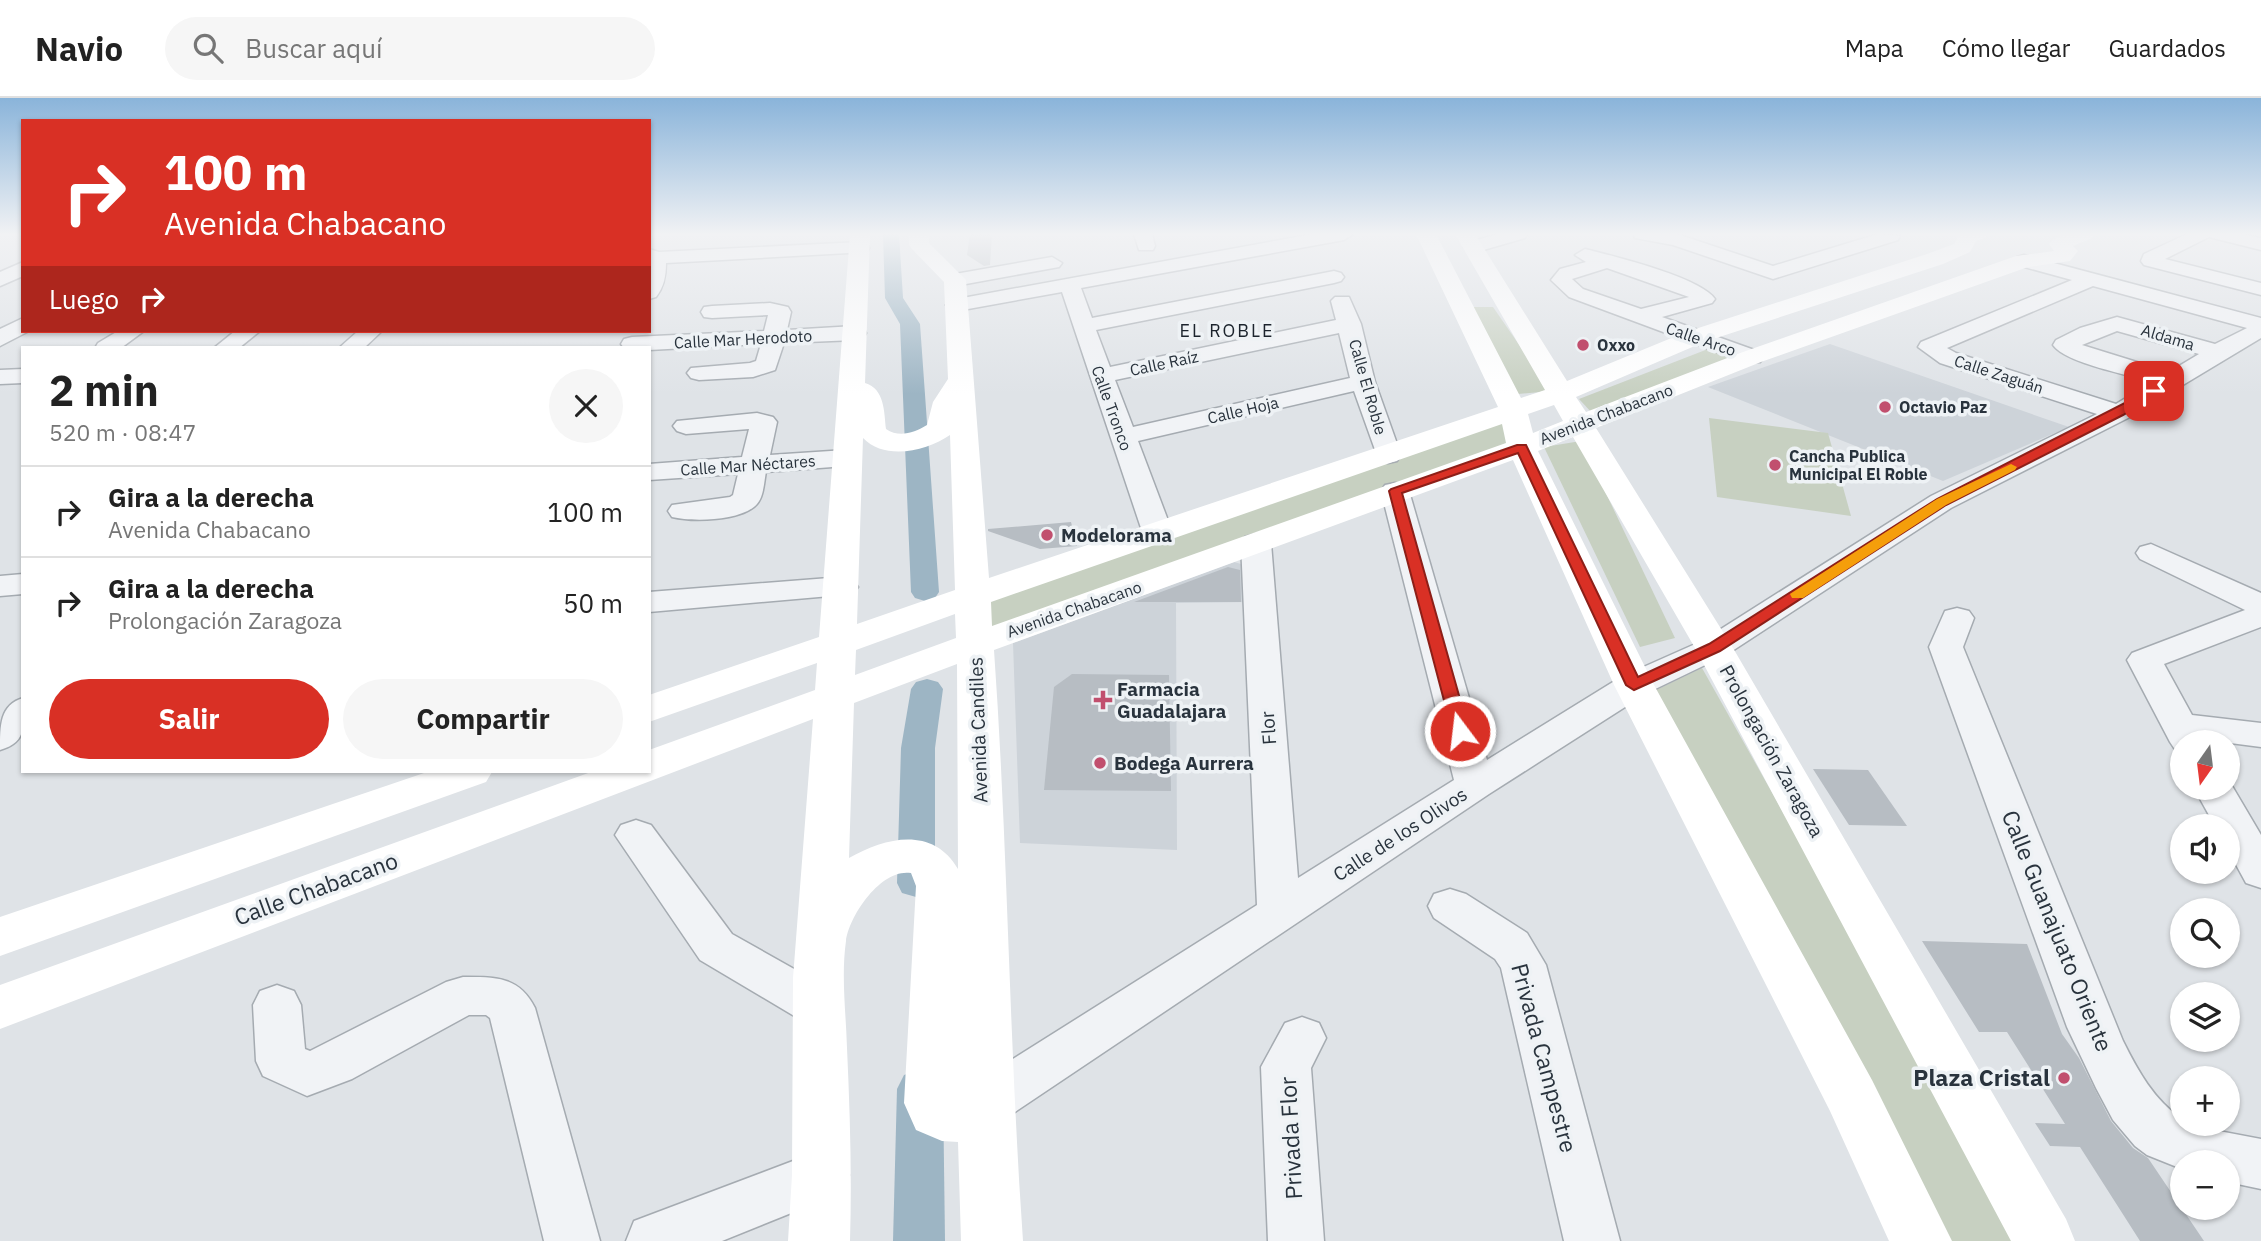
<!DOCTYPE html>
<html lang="es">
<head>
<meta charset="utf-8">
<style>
	body { margin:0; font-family:"IBM Plex Sans",sans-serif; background:#f6f6f6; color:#222; height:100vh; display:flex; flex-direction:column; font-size:26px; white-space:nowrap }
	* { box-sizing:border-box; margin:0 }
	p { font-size:23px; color:#767676 }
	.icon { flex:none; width:38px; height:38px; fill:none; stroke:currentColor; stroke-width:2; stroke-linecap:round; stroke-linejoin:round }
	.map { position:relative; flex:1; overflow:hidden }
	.details { position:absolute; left:21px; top:248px; width:630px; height:427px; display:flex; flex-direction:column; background:#fff; border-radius:0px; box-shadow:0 2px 5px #0004 }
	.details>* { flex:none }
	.hud { position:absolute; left:21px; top:21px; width:630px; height:214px; border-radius:0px; box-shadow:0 2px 5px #0004; background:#d93025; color:#fff; overflow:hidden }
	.needle { width:46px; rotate:194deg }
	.fabs { position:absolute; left:2170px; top:632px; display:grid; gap:14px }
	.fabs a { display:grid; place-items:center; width:70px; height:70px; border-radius:50%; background:#fff; box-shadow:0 2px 5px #0004; font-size:35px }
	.pin { position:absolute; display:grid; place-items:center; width:60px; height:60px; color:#fff; margin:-30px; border-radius:14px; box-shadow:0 4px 10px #0006 }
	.me { position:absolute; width:77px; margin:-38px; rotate:345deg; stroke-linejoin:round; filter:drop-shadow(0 0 5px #0008) }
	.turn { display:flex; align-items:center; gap:24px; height:147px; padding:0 28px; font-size:32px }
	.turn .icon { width:91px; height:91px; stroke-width:2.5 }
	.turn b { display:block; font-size:49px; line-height:60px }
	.then { display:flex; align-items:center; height:66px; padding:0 28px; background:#0003; gap:14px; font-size:26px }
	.round { display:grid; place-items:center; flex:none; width:74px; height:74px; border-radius:37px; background:#f6f6f6 }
	.summary { display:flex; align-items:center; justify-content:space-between; height:119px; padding:0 28px }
	h1 { font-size:42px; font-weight:800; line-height:52px }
	.action { display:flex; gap:14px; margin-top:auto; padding:14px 28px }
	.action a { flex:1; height:80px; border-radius:42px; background:#d93025; color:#fff; font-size:28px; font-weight:800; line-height:80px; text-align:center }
	.action a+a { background:#f6f6f6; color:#222 }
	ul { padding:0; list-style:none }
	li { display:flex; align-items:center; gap:21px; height:91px; padding:0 28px; border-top:2px solid #e0e0e0 }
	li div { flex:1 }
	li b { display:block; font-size:26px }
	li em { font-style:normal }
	header { display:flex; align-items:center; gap:42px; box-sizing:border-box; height:98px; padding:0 35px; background:#fff; border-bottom:2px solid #e0e0e0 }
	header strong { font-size:33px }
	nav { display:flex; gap:38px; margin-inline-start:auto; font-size:24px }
	.search { width:490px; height:63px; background:#f6f6f6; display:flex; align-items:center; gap:18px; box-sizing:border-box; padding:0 24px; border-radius:38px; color:#767676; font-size:26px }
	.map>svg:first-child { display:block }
</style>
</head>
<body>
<header>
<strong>Navio</strong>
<div class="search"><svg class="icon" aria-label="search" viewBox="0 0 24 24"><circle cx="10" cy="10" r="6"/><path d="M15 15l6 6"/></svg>Buscar aquí</div>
<nav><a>Mapa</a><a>Cómo llegar</a><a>Guardados</a></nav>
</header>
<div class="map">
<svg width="2261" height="1143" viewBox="0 0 2261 1143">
	<rect width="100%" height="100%" fill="#dfe3e7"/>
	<!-- built -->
	<g fill="#cdd3d9">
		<polygon points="1830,246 2069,329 1943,383 1708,289"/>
		<polygon points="1234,464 1241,466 1249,504 1176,505 1177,752 1020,745 1013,545"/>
	</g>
	<!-- green -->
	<g fill="#c7d0c1">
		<polygon points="1472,209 1493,209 1551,293 1518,296"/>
		<polygon points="1708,251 1739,262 1593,316 1579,301"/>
		<polygon points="1507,320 1515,348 990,537 985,501"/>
		<polygon points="1709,320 1828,335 1851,418 1717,399"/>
		<polygon points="1581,343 1675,540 1640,549 1544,349"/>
		<polygon points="1702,570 2024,1143 1923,1143 1654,593"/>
	</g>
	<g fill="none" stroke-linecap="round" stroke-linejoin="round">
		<!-- canal -->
		<g fill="#9db5c4" fill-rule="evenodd">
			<polygon points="883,136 899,136 903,200 920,226 939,494 935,500 925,503 915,500 911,494 900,226 885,200"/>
			<polygon points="927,581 938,584 943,591 935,650 935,785 930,795 916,799 902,795 897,785 901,650 911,591 916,584"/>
			<polygon points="920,971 936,977 943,991 945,1143 893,1143 897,991 904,977"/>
		</g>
	</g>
	<!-- building -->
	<g fill="#b7bdc3">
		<polygon points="970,136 992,136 990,167 984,168 967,157"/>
		<polygon points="1071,424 1077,448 1040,451 988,433 988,431"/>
		<polygon points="1228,469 1240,472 1241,504 1134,504"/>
		<polygon points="1072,576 1169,577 1171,693 1044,692 1054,589"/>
		<polygon points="1813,671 1868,672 1907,728 1849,727"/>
		<polygon points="1922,843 2027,846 2062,936 2079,960 2111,1023 2133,1050 2148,1060 2204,1143 2140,1143 2080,1049 2050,1048 2035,1025 2065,1026 2007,934 1979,934"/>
	</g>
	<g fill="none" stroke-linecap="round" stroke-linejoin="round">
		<defs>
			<g id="street">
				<polygon points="1134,136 1152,136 1155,148 1153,152 1139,152"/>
				<path d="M1313 136H1353L1344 142 1081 190 1092 220 1334 173 1341 175 1344 179 1341 183 1334 185 1096 232 1110 269 1336 222 1331 203 1335 199H1349L1361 226 1375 284 1401 357 1397 363 1388 365 1379 363 1354 293 1138 343 1172 433 1168 439 1157 442 1146 439 1142 433 1062 194 957 213 950 211 946 207 950 203 957 201ZM1339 235 1350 280 1133 329 1115 282Z"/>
				<polygon points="1498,136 1527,136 1525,140 1473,155 1464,149 1466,145"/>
				<polygon points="1633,136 1677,136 1773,168 1878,136 1900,138 1898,142 1773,181 1673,147 1635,140"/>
				<polygon points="2187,136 2241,136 2261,140 2261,152 2209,139 2165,161 2261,185 2261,197 2144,167 2141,163 2144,156"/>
				<path d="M860 144 867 146 869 150 867 154 666 165C666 178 664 189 656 199L649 201V151L659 154Z"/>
				<path d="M1585 151C1613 158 1700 179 1715 201L1712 205 1662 219 1760 254 1764 259 1760 264H1744L1569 199 1551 182 1560 171 1586 164 1575 157ZM1607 170 1689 199 1641 211 1583 191 1572 181Z"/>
				<path d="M2024 157 2261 220V240L2128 320 1951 410 1726 557 1647 595 1489 696 1003 1022 985 1029 967 1022 959 1006 967 990 1257 807 1241 445 1245 439 1256 436 1267 439 1271 445 1298 780 1454 682 1381 393 1385 387 1395 385 1405 387 1409 393 1487 662 1621 579 1702 543 1931 398 2097 316 1940 265 1918 249 1921 244 2072 182 2017 167 2014 163 2017 159ZM2093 188 2247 230 2215 246 2117 219 2080 230 2056 242 2053 247C2065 265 2130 277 2152 284L2116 306 1956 255 1947 250ZM2117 233 2199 256 2169 274 2082 247Z"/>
				<polygon points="1052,159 1062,165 1059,169 955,188 948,186 945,182 948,178 955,176"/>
				<polygon points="23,164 23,178 0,188 0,174"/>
				<polygon points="770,205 788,209 791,214 787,232 855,228 863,230 866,235 863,240 855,242 784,245 775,272 753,279 699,282 691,280 687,275 691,270 750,265 756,263 761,246 649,252 624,250 621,246 624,241 632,239 764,233 768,217 712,220 704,219 701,214 704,209 712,208"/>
				<polygon points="23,220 23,233 29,233 0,248 0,231"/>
				<polygon points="118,233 144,233 121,250 95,250 98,245"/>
				<polygon points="235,233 260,233 239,250 214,250"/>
				<polygon points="358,233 382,233 364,250 339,250"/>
				<polygon points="23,271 23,285 0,286 0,272"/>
				<path d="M757 315 773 319 777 324 770 357 846 352 856 354 859 360 856 366 846 368 766 374C764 383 764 398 757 406 742 423 693 424 672 419L668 413 672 407 730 399 733 397 738 376 649 382V366L742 359 749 331 686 336 677 333 673 328 677 323Z"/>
				<polygon points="2151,446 2261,495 2261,529 2164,566 2192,617 2261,625 2261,649 2207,642 2182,644 2182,654 2176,653 2170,644 2127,562 2132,555 2245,512 2140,461 2136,455 2140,449"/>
				<polygon points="23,476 23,496 0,498 0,478"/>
				<polygon points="842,479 853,482 858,489 853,496 649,514 649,494"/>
				<path d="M1957 510 1969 513 1974 520 1963 549 2123 943C2138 973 2154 1002 2182 1021V1026L2261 1041V1091L2228 1084V1064H2182V1071L2147 1057 2135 1048 2113 1022 2096 990 2067 929 1929 549 1945 513Z"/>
				<path d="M23 600C23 625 29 644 0 652 0 627 0 607 23 600Z"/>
				<polygon points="2228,681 2261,737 2261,790 2246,785 2228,752 2228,728 2215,728 2194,690 2228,690"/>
				<polygon points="636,722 651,727 732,836 835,894 842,908 835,922 818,928 801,922 700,862 615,737 621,727"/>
				<polygon points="1450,791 1466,796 1527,835 1546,867 1620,1143 1564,1143 1501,870 1495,861 1434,820 1428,808 1434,796"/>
				<path d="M463 879C495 879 519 878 535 910L600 1143H544L490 920 486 917H469L352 981 307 998 263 978 256 963 253 907 260 893 277 887 294 893 301 907 305 951 310 953 446 884Z"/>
				<polygon points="1302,919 1319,925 1326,940 1311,970 1324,1143 1268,1143 1261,969 1285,925"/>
				<polygon points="822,1052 841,1059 849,1077 841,1095 722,1143 626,1143 634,1123"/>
			</g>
		</defs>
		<!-- street casing -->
		<use href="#street" stroke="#a5abb1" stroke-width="3"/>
		<!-- street -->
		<use href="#street" fill="#f1f3f6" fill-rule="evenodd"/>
		<!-- secondary -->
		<g fill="#fff" fill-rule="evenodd">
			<path d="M850 136H870L865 285C885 291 884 314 886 331 899 340 914 335 927 327L933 304 948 281 944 184 912 151 909 147V136H929V145L966 182 989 480 1498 309 1416 136H1436L1521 300 1545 292 1455 136H1475L1567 283 1686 234 1927 156 1954 146 1959 136H1988L1985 140 1976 143 1970 154 1943 166 1704 244 1576 299 1586 314 1743 254 2016 158 2054 153 2049 146C2059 133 2080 136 2095 136L2092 140 2073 148 2078 153 2070 163 2028 169 1761 264 1596 330 1733 550 2066 1121 2075 1143H2011L1695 550 1573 339 1538 353 1654 587 1872 982 1952 1143H1889L1830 1013 1614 587 1513 362 994 552C1008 749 1009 946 1023 1143H961L958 1044 942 1043 916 1032 904 1005 916 788 911 775C881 770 849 818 846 843 841 878 846 915 847 950 850 1015 852 1079 850 1143H788L792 1077 793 880 813 621 0 931V887L591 674H649V652L815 592 817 565 649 624V597L819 539ZM1554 307 1563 323 1533 335 1528 316ZM1502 326 1506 345 992 528 991 504ZM950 337 955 492 857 526 863 340C885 363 927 353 950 337ZM955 516 956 540 855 577 856 552ZM957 566 958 771C933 728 886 739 849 760L854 605Z"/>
			<polygon points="427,674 492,674 486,684 0,858 0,819"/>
		</g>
	</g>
	<!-- sky -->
	<linearGradient id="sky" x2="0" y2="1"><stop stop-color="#8ab4da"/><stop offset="0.46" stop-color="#f1f2f4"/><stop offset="1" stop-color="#f1f2f4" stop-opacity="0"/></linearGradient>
	<rect width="2261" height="296" fill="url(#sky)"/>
	<!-- route -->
	<polygon fill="#d93025" stroke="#8d1f18" stroke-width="2" points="2154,290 2158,291 2158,296 2123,317 1946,407 1720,553 1634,592 1626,587 1518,355 1402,395 1469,633 1460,639 1452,633 1389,393 1391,391 1517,347 1526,347 1638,579 1709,546 1937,401"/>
	<!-- slow -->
	<polygon fill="#f59e0b" points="2011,366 2017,369 2015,372 1946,407 1803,500 1792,500 1790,496 1937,401"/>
	<!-- markers -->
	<g fill="#c14f6e" stroke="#eef2f5" stroke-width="2.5">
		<circle cx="1583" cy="247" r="7"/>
		<circle cx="1885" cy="309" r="7"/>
		<circle cx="1775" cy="367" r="7"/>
		<circle cx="1047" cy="437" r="7"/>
		<path d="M1099.5 591.5h7v7h7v7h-7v7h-7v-7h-7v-7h7z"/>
		<circle cx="1100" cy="665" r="7"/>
		<circle cx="2064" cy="980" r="7"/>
	</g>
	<g text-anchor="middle" stroke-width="7" stroke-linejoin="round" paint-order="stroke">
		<!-- far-street labels -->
		<g font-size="16" fill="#29333d" stroke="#eef2f5">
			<text transform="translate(2168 239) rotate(17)" y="6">Aldama</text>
			<text transform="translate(743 241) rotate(-3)" y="6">Calle Mar Herodoto</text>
			<text transform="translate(1701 241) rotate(19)" y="6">Calle Arco</text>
			<text transform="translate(1164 265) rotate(-12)" y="6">Calle Raíz</text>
			<text transform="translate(1999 276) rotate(18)" y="6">Calle Zaguán</text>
			<text transform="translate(1368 289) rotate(74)" y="6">Calle El Roble</text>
			<text transform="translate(1112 310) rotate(70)" y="6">Calle Tronco</text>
			<text transform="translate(1243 312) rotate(-13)" y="6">Calle Hoja</text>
			<text transform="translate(1606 316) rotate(-21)" y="6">Avenida Chabacano</text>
			<text transform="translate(748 367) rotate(-4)" y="6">Calle Mar Néctares</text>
			<text transform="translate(1074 511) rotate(-19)" y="6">Avenida Chabacano</text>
		</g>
		<!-- far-poi labels -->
		<g font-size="16" font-weight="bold" fill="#29333d" stroke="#eef2f5" text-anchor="start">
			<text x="1597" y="253">Oxxo</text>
			<text x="1899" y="315">Octavio Paz</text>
			<text x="1789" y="364">Cancha Publica<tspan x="1789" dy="18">Municipal El Roble</tspan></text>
		</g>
		<!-- far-neighbourhood labels -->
		<g font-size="18" letter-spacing="2" fill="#1c242d" stroke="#eef2f5">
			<text x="1227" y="239">EL ROBLE</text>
		</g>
		<!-- poi labels -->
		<g font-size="19" font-weight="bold" fill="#29333d" stroke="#eef2f5" text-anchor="start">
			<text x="1061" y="444">Modelorama</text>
			<text x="1117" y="598">Farmacia<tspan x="1117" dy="22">Guadalajara</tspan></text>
			<text x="1114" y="672">Bodega Aurrera</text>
		</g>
		<!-- street labels -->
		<g font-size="19" fill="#29333d" stroke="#eef2f5">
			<text transform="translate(1268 630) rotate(-94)" y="7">Flor</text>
			<text transform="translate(978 632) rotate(-92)" y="7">Avenida Candiles</text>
			<text transform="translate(1772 653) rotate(61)" y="7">Prolongación Zaragoza</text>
			<text transform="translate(1400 736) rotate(-33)" y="7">Calle de los Olivos</text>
		</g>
		<!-- near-street labels -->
		<g font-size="23" fill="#29333d" stroke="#eef2f5">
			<text transform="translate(316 791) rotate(-20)" y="8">Calle Chabacano</text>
			<text transform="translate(2057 833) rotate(68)" y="8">Calle Guanajuato Oriente</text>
			<text transform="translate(1544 960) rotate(75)" y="8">Privada Campestre</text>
			<text transform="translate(1291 1040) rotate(-93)" y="8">Privada Flor</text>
		</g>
		<!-- near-poi labels -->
		<g font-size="23" font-weight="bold" fill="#29333d" stroke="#eef2f5" text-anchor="end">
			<text x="2050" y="988">Plaza Cristal</text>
		</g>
	</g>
</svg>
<div class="fabs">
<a><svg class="needle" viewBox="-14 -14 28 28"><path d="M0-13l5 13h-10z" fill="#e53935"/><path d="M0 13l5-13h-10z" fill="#767676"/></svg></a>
<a><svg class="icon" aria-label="sound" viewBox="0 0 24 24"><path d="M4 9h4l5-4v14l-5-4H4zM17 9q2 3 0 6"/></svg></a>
<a><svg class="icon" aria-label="search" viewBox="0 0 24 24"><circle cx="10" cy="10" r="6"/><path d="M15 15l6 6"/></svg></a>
<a><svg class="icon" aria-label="layers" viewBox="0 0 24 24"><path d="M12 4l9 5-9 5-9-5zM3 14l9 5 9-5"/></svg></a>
<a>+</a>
<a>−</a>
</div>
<div class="pin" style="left:2154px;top:293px;background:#d93025"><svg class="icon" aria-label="arrive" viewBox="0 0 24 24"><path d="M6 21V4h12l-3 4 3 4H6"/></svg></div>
<svg class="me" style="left:1460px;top:633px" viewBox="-20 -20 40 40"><circle r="17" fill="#d93025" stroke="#fff" stroke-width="3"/><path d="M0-11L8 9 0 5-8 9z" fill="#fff"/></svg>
<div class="hud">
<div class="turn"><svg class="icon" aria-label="right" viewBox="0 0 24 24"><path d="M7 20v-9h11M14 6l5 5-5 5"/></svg><div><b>100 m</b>Avenida Chabacano</div></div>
<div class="then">Luego<svg class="icon" aria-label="right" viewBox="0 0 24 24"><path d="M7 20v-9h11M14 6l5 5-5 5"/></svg></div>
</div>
<section class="details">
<div class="summary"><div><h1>2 min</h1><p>520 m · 08:47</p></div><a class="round"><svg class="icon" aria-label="close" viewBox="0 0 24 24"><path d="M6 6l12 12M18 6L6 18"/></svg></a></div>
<ul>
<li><svg class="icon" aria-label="right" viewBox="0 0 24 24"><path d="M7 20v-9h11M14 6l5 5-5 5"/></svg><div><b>Gira a la derecha</b><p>Avenida Chabacano</p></div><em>100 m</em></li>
<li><svg class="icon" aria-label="right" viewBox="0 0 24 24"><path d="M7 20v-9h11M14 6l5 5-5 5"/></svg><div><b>Gira a la derecha</b><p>Prolongación Zaragoza</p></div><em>50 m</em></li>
</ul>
<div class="action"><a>Salir</a><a>Compartir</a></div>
</section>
</div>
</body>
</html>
